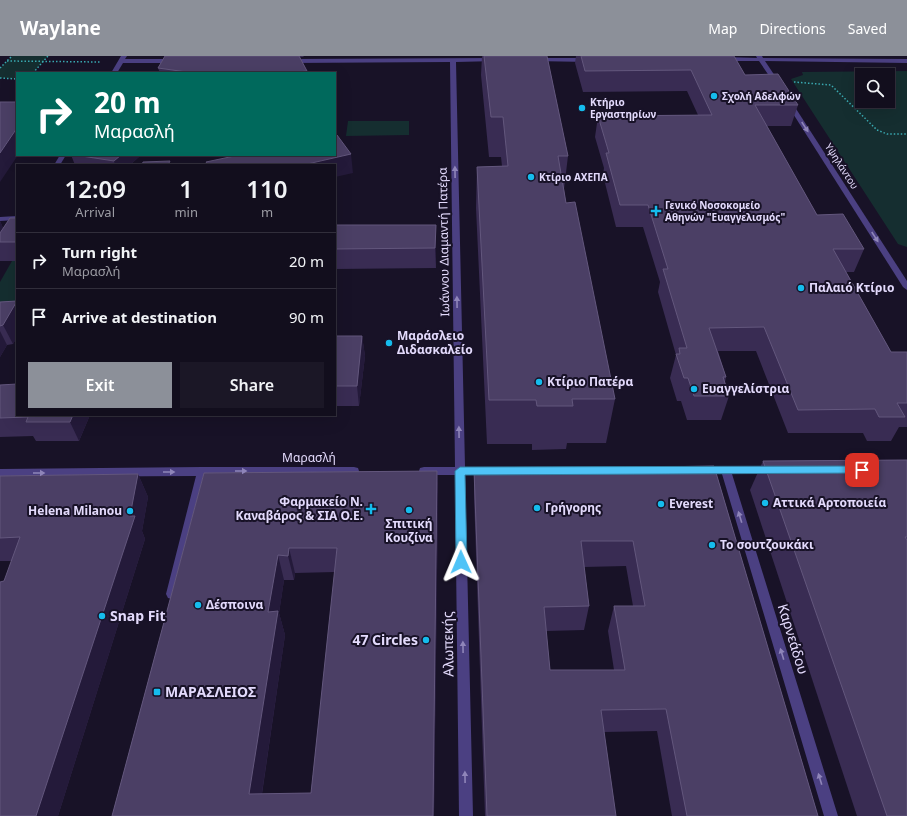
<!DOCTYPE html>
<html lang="en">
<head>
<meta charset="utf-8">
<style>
	body { margin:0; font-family:"Noto Sans",sans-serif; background:#1b1726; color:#f1f3f6; height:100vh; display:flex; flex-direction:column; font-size:15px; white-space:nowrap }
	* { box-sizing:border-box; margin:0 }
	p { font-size:13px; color:#9c9ca4 }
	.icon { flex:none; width:22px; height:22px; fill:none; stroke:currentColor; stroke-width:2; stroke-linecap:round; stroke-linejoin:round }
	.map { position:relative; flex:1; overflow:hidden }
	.side { position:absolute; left:16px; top:108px; width:320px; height:252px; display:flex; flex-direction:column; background:#120e1d; border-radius:0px; box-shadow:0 4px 16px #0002,0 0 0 1px #312e3b }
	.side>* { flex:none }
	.hud { position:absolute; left:16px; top:16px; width:320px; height:84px; border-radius:0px; box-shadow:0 4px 16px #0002,0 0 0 1px #312e3b; background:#00695c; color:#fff; overflow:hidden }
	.fabs { position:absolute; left:855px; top:12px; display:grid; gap:8px }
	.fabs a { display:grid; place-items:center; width:40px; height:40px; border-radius:0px; background:#120e1d; box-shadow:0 4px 16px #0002,0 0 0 1px #312e3b; font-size:20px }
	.pin { position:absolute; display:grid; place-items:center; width:34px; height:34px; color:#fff; margin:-17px; border-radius:8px; box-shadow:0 2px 6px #0006 }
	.me { position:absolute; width:44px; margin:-22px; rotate:359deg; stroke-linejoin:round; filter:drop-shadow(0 0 3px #0008) }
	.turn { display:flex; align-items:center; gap:14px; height:84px; padding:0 12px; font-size:18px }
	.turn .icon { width:52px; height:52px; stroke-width:2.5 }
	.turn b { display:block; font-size:28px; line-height:34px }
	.eta { display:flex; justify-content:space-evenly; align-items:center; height:68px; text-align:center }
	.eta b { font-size:24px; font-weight:600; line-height:28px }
	.cta { display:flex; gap:8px; margin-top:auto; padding:8px 12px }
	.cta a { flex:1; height:46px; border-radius:0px; background:#8c9099; color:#fff; font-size:16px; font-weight:600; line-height:46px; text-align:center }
	.cta a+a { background:#1b1726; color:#f1f3f6 }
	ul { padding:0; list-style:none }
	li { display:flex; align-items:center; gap:12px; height:56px; padding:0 12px; border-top:1px solid #312e3b }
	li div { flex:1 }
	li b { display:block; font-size:15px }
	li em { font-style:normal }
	header { display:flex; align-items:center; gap:24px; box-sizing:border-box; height:56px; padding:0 20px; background:#8c9099; color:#fff }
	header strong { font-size:19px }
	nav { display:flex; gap:22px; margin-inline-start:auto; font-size:14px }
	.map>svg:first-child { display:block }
</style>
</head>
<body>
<header>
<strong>Waylane</strong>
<nav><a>Map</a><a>Directions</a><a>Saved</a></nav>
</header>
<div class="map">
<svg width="907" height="760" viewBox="0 0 907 760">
	<rect width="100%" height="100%" fill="#181227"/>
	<!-- green -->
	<g fill="#152e30" fill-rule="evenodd">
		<polygon points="12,0 48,0 33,17 17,17 17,23 0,22 0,12"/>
		<path d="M907 15V191L898 188 791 23 803 19 802 16ZM862 19H888V45H862Z"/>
		<polygon points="348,65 409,65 409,79 346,80"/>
		<polygon points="12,205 17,205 17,264 0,264 0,226"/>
	</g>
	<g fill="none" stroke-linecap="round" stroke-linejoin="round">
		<!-- path -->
		<g stroke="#39a9b1" stroke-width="1.5" stroke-dasharray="1.5 2" stroke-linecap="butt">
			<polyline points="7,5 100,6"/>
			<polyline points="0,12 12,0"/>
			<polyline points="33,17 48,0"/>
			<polyline points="0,22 17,23"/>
			<polyline points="794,26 831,29 877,74 887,78 907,78"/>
		</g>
		<!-- minor -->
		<g fill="#4b4082" fill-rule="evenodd">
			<polygon points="121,0 127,0 125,3 175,3 178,5 175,7 123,7 117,17 111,17"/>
			<polygon points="756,0 762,0 763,2 907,3 907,7 765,5 781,29 778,31 776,30 759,5 723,5 720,3 723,1 757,2"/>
			<polygon points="495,2 497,3 497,5 456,6 465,411 492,412 493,415 492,418 465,419 473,760 459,760 455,419 424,419 420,418 419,415 420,412 424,411 455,411 450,6 289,7 286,5 289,3"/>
			<polygon points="535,2 589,2 592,4 589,6 533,5 532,4"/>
			<polygon points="788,43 791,45 907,225 907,234 903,231 785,45"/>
			<polygon points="60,99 66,99 60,109 54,109"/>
			<polygon points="17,160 17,164 0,165 0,161"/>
			<polygon points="702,410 772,410 776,411 777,414 776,417 772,418 732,418 838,760 824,760 722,418 698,417 697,414 698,411"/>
			<polygon points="202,411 354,411 358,412 359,415 358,418 354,419 206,420 178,538 176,542 172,543 168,542 166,538 196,420 0,421 0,413"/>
		</g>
	</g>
	<!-- wall -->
	<g fill="#392c53" fill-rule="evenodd">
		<polygon points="165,0 304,0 303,1 300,1 301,3 307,17 160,17 158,12"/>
		<polygon points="482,0 547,0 568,100 564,133 566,147 615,343 606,387 567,387 566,393 532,394 532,388 487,388 476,152 477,111 502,110 501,101 489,101 481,19"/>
		<polygon points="573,0 734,0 745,19 798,49 791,70 767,70 817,159 864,193 854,216 846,216 891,296 907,296 907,371 899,371 891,385 867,385 863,377 788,377 756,295 718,295 726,321 725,326 729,340 721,364 687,364 681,345 677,345 670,322 676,299 658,236 660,226 643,171 616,171 603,119 604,112 595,81 598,60 698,59 687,35 583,36 575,7 576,0"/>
		<polygon points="71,99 141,99 130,109 75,109"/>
		<polygon points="17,162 17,205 0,205 0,165 3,172"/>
		<polygon points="335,169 436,169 436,212 335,213"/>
		<polygon points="17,245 17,281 13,288 7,289 0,301 0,246"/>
		<polygon points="335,280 362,280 365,300 359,350 335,350"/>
		<polygon points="0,329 17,359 90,359 79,385 36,385 33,380 0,381"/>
		<polygon points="907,404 907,760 857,760 750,434 763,405"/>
		<path d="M714 410 818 760H672L657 675 604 676 616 760H485L474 440V414ZM626 510 633 550H614L608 575 614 614H550L546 575 584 574 589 550 584 511Z"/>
		<path d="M437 415 438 440 434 760H112L204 417ZM335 516 311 737 262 738 285 579 279 557 284 524H294L295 517Z"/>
		<polygon points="138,418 148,441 142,475 145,483 58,760 0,760 12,505 0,505 0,420"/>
	</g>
	<!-- shaded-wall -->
	<g fill="#241a3a">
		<polygon points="307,15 307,17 288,17"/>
		<polygon points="17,72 17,99 18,99 0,126 0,97"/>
		<polygon points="351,98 353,117 335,121 335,109 303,109"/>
		<polygon points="121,99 141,99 130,109 115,109 114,105"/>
		<polygon points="0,165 7,181 0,186"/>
		<polygon points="436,169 436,212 435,192"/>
		<polygon points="17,245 17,281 13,288 3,269"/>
		<polygon points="0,275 7,289 0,301"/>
		<polygon points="362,280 365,300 359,350 357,330"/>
		<polygon points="73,359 90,359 79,385 70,366"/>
		<polygon points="437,415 438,440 434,760 433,760"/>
		<polygon points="138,418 148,441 142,475 145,483 58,760 36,760 130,460"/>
		<polygon points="289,492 295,517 294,524 288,500"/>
		<polygon points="278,499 284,524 279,557 285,579 259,757 249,738 268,556"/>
	</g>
	<!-- building -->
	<g fill="#4b3f65" stroke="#63577d" fill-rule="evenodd">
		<polygon points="165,0 299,0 307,15 288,17 194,17 158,12"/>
		<polygon points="484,0 547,0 568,100 558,100 566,147 575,146 615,343 572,343 573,350 537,350 536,344 489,344 477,111 508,110 503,61 491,61"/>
		<polygon points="581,0 734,0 745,19 778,18 798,49 755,49 817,159 843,158 864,193 833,193 891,296 907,296 907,347 897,347 905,361 879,361 875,353 798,354 764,271 709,272 726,321 723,321 729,340 694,340 688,322 684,322 676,298 680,298 679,292 687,292 663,213 668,213 648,149 620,149 606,97 609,97 598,60 712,59 691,14 585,15"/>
		<polygon points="0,46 17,46 17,72 0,97"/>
		<polygon points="335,79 337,79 351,98 303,109 208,109 206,106 239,99 335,99"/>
		<polygon points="75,99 121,99 114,105"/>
		<polygon points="170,105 168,109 142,109 143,106"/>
		<polygon points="10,162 17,162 17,186 0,186 0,177"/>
		<polygon points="335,169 436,169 435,192 335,193"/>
		<polygon points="17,245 3,269 0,270 0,246"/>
		<polygon points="335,280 362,280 357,330 335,330"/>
		<polygon points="17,328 17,359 73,359 70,366 26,366 28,361 0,362 0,329"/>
		<polygon points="907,404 907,481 905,481 907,484 907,760 887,760 763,405"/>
		<path d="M714 410 818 760H687L666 653 601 654 616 760H487L474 414ZM581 485H633L645 550H614L625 614H550L544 551 589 550Z"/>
		<path d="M437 415 433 760H112L204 417ZM289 492H337L311 737 249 738 278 555 268 556 278 499 288 500Z"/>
		<polygon points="138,418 130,460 135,460 36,760 0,760 0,526 4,525 20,481 0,482 0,420"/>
	</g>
	<!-- one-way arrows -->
	<defs><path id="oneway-solid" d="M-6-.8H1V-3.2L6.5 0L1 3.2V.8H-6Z"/></defs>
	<g fill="#8f85b9">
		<use href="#oneway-solid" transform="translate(805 71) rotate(57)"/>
		<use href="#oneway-solid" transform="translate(455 116) rotate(-91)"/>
		<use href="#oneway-solid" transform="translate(875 181) rotate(57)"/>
		<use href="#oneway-solid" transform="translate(457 246) rotate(-91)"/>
		<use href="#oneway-solid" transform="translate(459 376) rotate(-91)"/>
		<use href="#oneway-solid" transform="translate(241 415)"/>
		<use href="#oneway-solid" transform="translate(169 416)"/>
		<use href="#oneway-solid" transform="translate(39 417)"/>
		<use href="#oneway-solid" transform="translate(740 461) rotate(-107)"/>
		<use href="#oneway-solid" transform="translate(463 591) rotate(-91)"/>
		<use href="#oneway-solid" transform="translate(782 598) rotate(-107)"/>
		<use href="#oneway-solid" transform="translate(465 721) rotate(-91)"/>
		<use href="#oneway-solid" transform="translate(820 723) rotate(-107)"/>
	</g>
	<!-- route -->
	<polygon fill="#4fc3f7" stroke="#337fa1" points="862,410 867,414 862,417 465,419 467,506 465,509 461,510 458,509 456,506 455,415 460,411"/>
	<!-- markers -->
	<g fill="#15bced" stroke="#181227" stroke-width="1.5">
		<circle cx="714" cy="40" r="4"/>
		<circle cx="582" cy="52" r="4"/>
		<circle cx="531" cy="121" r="4"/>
		<path d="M654 149h4v4h4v4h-4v4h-4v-4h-4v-4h4z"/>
		<circle cx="801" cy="232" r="4"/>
		<circle cx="389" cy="287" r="4"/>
		<circle cx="539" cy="326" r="4"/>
		<circle cx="694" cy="333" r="4"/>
		<circle cx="765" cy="447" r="4"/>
		<circle cx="661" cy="448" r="4"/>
		<circle cx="537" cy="452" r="4"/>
		<path d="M369 447h4v4h4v4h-4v4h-4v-4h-4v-4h4z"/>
		<circle cx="409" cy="454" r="4"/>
		<circle cx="130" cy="455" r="4"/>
		<circle cx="712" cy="489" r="4"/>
		<circle cx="198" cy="549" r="4"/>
		<circle cx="102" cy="560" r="4"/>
		<circle cx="426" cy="584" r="4"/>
		<rect x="153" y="632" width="8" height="8" rx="2"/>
	</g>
	<g text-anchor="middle" stroke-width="4" stroke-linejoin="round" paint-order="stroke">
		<!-- far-poi labels -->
		<g font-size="10" font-weight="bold" fill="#e3dafc" stroke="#181227" text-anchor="start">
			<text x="722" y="44">Σχολή Αδελφών</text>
			<text x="590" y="50">Κτήριο<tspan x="590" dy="12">Εργαστηρίων</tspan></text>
			<text x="539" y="125">Κτίριο ΑΧΕΠΑ</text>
			<text x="665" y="153">Γενικό Νοσοκομείο<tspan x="665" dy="12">Αθηνών "Ευαγγελισμός"</tspan></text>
		</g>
		<!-- far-street labels -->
		<g font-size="10" fill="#e3dafc" stroke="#181227">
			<text transform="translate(842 110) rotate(57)" y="4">Υψηλάντου</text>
		</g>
		<!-- street labels -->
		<g font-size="12" fill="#e3dafc" stroke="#181227">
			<text transform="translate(444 186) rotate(-91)" y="4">Ιωάννου Διαμαντή Πατέρα</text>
			<text x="309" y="406">Μαρασλή</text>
		</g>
		<!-- poi labels -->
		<g font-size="12" font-weight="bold" fill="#e3dafc" stroke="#181227" text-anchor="start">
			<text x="809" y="236">Παλαιό Κτίριο</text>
			<text x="397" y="284">Μαράσλειο<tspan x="397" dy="14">Διδασκαλείο</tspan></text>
			<text x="547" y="330">Κτίριο Πατέρα</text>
			<text x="702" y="337">Ευαγγελίστρια</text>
			<text x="363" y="450" text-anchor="end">Φαρμακείο Ν.<tspan x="363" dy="14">Καναβάρος &amp; ΣΙΑ Ο.Ε.</tspan></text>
			<text x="773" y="451">Αττικά Αρτοποιεία</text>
			<text x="669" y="452">Everest</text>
			<text x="545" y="456">Γρήγορης</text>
			<text x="122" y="459" text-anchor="end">Helena Milanou</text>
			<text x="409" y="472" text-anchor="middle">Σπιτική<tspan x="409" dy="14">Κουζίνα</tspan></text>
			<text x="720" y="493">Το σουτζουκάκι</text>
			<text x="206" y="553">Δέσποινα</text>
		</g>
		<!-- near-poi labels -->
		<g font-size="14" font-weight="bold" fill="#e3dafc" stroke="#181227" text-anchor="start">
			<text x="110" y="565">Snap Fit</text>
			<text x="418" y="589" text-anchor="end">47 Circles</text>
			<text x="165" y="641">ΜΑΡΑΣΛΕΙΟΣ</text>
		</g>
		<!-- near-street labels -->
		<g font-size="14" fill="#e3dafc" stroke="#181227">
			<text transform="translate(793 583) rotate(73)" y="5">Καρνεάδου</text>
			<text transform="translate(448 588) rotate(-91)" y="5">Αλωπεκής</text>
		</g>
	</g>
</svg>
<div class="fabs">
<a><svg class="icon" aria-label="search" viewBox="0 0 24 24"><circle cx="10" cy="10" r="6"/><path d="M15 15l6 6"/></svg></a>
</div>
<div class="pin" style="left:862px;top:414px;background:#d93025"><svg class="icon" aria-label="arrive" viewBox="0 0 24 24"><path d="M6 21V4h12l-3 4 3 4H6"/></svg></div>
<svg class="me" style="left:461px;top:506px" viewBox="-20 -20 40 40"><path d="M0-17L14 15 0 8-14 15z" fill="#4fc3f7" stroke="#fff" stroke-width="4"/></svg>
<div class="hud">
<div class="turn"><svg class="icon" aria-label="right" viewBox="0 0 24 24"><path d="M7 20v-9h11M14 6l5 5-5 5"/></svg><div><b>20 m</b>Μαρασλή</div></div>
</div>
<section class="side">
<div class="eta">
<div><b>12:09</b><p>Arrival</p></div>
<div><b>1</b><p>min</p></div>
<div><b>110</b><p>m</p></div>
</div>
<ul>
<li><svg class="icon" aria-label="right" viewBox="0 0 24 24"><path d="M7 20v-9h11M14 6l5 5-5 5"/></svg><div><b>Turn right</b><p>Μαρασλή</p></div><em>20 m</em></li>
<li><svg class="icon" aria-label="arrive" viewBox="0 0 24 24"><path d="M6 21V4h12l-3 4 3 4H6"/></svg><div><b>Arrive at destination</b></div><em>90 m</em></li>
</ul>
<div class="cta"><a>Exit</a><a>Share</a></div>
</section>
</div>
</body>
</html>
